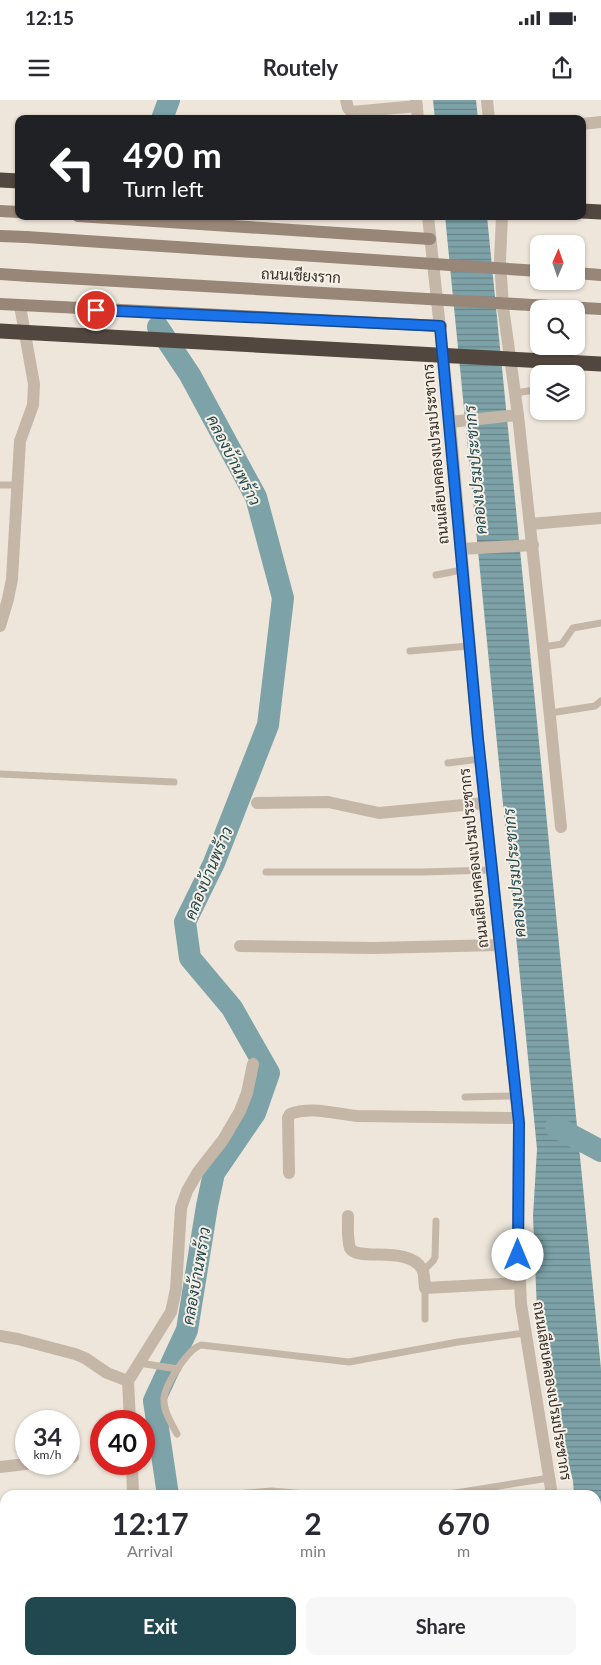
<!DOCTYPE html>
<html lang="en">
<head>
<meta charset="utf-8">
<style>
	body { margin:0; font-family:Lato,Sarabun,sans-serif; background:#f7f7f7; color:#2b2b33; height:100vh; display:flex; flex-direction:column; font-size:19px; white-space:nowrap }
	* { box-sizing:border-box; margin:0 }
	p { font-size:16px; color:#7c7c81 }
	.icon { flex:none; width:28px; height:28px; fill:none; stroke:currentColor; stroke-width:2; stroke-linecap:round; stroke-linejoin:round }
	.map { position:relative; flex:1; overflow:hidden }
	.sheet { position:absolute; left:0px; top:1390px; width:601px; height:175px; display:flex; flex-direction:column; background:#fff; border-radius:15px 15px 0 0; box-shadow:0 1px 4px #0004 }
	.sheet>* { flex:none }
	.top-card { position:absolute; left:15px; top:15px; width:571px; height:105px; border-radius:10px; box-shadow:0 1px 4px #0004; background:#202124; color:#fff; overflow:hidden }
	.needle { width:32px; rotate:2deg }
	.buttons { position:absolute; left:530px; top:135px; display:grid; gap:10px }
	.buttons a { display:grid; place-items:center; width:55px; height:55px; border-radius:10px; background:#fff; box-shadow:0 1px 4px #0004; font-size:25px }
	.speed { position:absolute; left:15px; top:1310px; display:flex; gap:10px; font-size:25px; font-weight:700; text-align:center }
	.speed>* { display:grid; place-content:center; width:65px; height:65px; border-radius:50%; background:#fff; box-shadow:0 1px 4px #0004; line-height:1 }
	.speed small { font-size:12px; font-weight:400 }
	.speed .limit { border:8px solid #d22; background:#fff; color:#111 }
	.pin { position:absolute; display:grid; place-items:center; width:42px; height:42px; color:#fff; margin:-21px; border:2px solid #fff; border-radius:50%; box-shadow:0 1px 5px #0007 }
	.me { position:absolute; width:55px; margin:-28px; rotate:0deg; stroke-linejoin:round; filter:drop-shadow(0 0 4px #0008) }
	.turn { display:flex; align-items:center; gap:18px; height:105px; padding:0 25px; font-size:22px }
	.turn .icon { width:65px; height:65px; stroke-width:2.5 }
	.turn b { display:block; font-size:35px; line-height:42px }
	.eta { display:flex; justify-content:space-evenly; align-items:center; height:85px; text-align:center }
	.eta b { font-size:30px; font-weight:700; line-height:35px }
	.action { display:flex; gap:10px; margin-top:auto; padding:10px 25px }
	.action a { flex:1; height:58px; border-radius:10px; background:#21484f; color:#fff; font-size:20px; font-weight:700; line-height:58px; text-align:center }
	.action a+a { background:#f7f7f7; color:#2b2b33 }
	.status { display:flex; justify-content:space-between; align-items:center; height:35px; padding:0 25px; background:#fff; direction:ltr }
	.status svg { height:14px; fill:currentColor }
	header { display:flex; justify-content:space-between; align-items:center; height:65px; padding:0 25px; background:#fff; font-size:22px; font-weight:700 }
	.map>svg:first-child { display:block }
</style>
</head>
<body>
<div class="status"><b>12:15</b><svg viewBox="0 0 49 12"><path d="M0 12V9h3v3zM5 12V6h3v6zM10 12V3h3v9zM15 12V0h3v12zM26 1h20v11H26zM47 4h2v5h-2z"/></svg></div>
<header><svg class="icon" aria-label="menu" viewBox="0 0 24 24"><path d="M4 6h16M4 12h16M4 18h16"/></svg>Routely<svg class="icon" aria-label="share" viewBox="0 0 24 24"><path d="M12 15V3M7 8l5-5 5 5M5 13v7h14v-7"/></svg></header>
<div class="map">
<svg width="601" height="1565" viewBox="0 0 601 1565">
	<defs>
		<pattern id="water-rules" width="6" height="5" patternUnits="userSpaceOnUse" patternTransform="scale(1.25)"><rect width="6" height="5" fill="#7da2a8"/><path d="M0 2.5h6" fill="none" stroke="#678489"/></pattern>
	</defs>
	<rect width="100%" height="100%" fill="#eee6da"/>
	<!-- water -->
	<g fill="url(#water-rules)">
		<polygon points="433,0 476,0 478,19 435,19"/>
		<polygon points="445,116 487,116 601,1269 601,1565 590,1565 590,1560 596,1560 596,1395 574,1395 573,1381 538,1234 533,1116 537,1049"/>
	</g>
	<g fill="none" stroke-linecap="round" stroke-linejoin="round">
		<!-- river -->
		<g stroke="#7da2a8" stroke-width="22">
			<polyline points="162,19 169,0"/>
			<polyline points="158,227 190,275 256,397 283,498 268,625 214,763 185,822 190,858 232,908 269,973 255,1013 214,1073 207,1106 187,1230 154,1301 168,1395"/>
			<polyline points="556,1027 601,1051"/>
			<polyline points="197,1565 198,1560"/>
		</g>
		<!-- service -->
		<g stroke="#c5b7a8" stroke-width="7">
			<polyline points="544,274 545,271"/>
			<polyline points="515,293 535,290 539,287"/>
			<polyline points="0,385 17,385"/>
			<polyline points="436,475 462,470"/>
			<polyline points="543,547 562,544 573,528 601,523"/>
			<polyline points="410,551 469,546"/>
			<polyline points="550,613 595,606 601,601"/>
			<polyline points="448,663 480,659"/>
			<polyline points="0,674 174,682"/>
			<polyline points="266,772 422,772 492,770"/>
			<polyline points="465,997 516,996"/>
			<polyline points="423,1171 433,1161 435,1157 436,1121"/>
			<polyline points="425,1188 425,1219"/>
			<polyline points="139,1263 178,1269"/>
			<path d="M177 1334C172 1324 164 1313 164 1301 163 1287 188 1249 201 1245L349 1262 458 1242 525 1233"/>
			<polyline points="226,1395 271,1391 317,1395"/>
			<polyline points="443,1395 549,1378"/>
		</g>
		<!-- minor -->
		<g stroke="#c5b7a8" stroke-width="12">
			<polyline points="346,0 348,8 352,12 417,6"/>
			<polyline points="487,0 489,19"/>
			<polyline points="582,24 601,22"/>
			<polyline points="502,116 500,161 503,207 518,315 543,547 561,727"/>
			<polyline points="450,322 518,315"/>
			<polyline points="530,424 601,418"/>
			<polyline points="461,449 533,445"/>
			<polyline points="0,526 8,499 12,479 20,341 33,305 34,284 20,206"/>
			<polyline points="257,703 328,702 379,713 485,703"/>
			<polyline points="240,846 373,848 500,845"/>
			<path d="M289 1073 288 1018 290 1014C311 1006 336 1014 357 1016L518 1018"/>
			<path d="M348 1116C348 1125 347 1139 350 1148 357 1162 409 1145 422 1169 425 1174 424 1182 425 1188L520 1183"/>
			<polyline points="0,1236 18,1239 75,1254 85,1258 107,1273 128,1281"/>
			<polyline points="130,1321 128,1281 171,1212 176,1189 181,1108 187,1091 198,1072 223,1040 240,1011 247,993 253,964"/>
			<polyline points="69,1358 73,1357"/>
			<polyline points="132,1364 133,1395"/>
			<polyline points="0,1367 26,1364"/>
			<polyline points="596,1509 601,1509"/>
			<polyline points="177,1565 178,1560"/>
		</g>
		<!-- tertiary -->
		<g stroke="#c5b7a8" stroke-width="12">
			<polyline points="416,0 418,19"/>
			<polyline points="428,116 450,322 478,639 517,1006 519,1023 518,1138 521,1204 552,1395"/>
			<polyline points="576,1560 576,1565"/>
		</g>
		<!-- secondary -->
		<g stroke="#988779" stroke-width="12">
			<polyline points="0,111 19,112"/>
			<polyline points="78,116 430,139"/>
			<polyline points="0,136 26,137"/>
			<polyline points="576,173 601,175"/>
			<polyline points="0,174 29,176"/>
			<polyline points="0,204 441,226"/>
		</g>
		<!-- motorway -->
		<g stroke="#52473f" stroke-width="15">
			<polyline points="0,80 19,81"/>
			<polyline points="582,111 601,112"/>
		</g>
		<!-- secondary-bridge -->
		<g stroke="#988779" stroke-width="12">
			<polyline points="26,137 539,171"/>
			<polyline points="29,176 601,209"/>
		</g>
		<!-- motorway-bridge -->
		<polyline stroke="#52473f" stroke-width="15" points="0,231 601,264"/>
	</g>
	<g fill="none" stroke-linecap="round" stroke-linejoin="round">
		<defs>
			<polyline id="route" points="96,210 440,226 478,639 519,1023 518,1155"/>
		</defs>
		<!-- route casing -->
		<use href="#route" stroke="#114b97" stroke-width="12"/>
		<!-- route -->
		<use href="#route" stroke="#1a73e8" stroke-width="9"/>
	</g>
	<g text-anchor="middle" stroke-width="4" stroke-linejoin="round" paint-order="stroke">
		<!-- street labels -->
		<g font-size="15" fill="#322c27" stroke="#f7f0e6">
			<text transform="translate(301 176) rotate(3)" y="5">ถนนเชียงราก</text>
			<text transform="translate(436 354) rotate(-95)" y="5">ถนนเลียบคลองเปรมประชากร</text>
			<text transform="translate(474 758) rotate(-96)" y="5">ถนนเลียบคลองเปรมประชากร</text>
			<text transform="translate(552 1291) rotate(81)" y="5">ถนนเลียบคลองเปรมประชากร</text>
		</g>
		<!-- water labels -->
		<g font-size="16" font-style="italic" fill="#21484f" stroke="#f7f0e6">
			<text transform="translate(234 360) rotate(63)" y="6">คลองบ้านพร้าว</text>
			<text transform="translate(475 370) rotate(-95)" y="6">คลองเปรมประชากร</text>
			<text transform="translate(208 773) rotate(-67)" y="6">คลองบ้านพร้าว</text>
			<text transform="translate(514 773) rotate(-95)" y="6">คลองเปรมประชากร</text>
			<text transform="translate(196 1176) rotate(-80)" y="6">คลองบ้านพร้าว</text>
		</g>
	</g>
</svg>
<div class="buttons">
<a><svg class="needle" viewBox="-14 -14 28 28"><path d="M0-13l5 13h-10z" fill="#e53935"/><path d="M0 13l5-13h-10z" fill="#7c7c81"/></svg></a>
<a><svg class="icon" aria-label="search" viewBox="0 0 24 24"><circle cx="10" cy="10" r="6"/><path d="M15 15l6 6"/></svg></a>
<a><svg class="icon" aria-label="layers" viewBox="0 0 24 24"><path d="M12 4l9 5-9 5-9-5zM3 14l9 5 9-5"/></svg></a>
</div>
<div class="speed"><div>34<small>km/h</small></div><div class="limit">40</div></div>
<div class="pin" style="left:96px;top:210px;background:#d93025"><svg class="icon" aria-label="arrive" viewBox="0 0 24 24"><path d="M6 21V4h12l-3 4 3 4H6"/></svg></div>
<svg class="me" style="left:518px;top:1155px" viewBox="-20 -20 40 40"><circle r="19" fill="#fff"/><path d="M0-13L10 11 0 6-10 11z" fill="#1a73e8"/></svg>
<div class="top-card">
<div class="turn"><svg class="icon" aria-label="left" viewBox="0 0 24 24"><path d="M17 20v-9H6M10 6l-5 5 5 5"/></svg><div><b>490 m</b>Turn left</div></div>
</div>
<section class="sheet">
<div class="eta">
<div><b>12:17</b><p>Arrival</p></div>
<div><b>2</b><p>min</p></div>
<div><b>670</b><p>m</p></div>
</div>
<div class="action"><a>Exit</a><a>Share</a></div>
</section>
</div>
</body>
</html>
